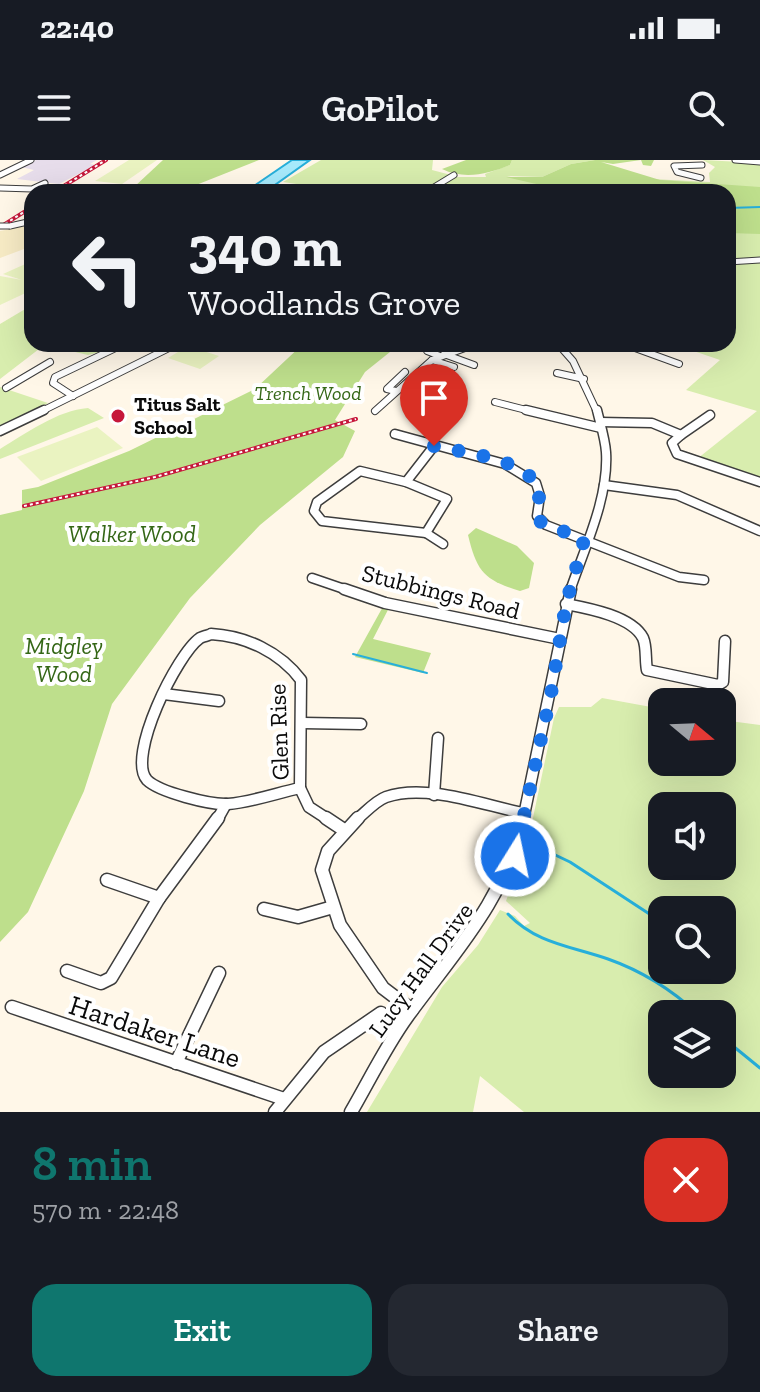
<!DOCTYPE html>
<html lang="en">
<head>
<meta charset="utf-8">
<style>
	body { margin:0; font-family:"Zilla Slab",serif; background:#242831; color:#f1f3f6; height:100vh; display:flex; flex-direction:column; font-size:30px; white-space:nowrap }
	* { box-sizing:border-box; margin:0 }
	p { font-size:26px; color:#9ea1a6 }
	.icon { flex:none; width:44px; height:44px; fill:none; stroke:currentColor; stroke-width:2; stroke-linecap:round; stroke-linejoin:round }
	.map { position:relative; height:952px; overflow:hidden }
	.side { display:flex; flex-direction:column; background:#171b24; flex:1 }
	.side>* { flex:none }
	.banner { position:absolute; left:24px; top:24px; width:712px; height:168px; border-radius:24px; box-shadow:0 8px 32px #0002; background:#171b24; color:#f1f3f6; overflow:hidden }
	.needle { width:52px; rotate:109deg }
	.buttons { position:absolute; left:648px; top:528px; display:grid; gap:16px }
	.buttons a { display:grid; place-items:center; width:88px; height:88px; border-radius:16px; background:#171b24; box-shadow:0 8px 32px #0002; font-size:40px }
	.pin { position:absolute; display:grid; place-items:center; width:68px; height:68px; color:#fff; margin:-82px -34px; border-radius:50% 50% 50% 0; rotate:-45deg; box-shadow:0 0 8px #0007 }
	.pin .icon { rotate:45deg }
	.me { position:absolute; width:88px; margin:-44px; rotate:10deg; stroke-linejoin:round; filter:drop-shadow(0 0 6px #0008) }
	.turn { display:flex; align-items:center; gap:28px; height:168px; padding:0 32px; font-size:36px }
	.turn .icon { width:104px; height:104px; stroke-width:2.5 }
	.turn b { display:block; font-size:56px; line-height:68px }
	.round { display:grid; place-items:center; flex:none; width:84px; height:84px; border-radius:24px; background:#242831 }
	.overview { display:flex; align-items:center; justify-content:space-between; height:136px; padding:0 32px }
	h1 { font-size:48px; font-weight:600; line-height:60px; color:#0f766e }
	.button { display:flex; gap:16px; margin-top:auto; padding:16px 32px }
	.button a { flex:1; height:92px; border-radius:24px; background:#0f766e; color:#fff; font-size:32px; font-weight:600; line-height:92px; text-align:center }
	.button a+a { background:#242831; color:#f1f3f6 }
	.status { display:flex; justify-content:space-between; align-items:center; height:56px; padding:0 40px; background:#171b24; direction:ltr }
	.status svg { height:22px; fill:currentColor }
	header { display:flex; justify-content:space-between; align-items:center; height:104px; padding:0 32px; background:#171b24; font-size:36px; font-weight:600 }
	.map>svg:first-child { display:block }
</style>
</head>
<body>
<div class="status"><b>22:40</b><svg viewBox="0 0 49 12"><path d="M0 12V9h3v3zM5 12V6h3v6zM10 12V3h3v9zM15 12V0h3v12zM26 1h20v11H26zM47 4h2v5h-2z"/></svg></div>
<header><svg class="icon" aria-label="menu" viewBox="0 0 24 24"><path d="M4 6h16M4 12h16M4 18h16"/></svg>GoPilot<svg class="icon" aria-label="search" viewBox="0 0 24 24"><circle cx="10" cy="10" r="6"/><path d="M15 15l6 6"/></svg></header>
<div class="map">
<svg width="760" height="952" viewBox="0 0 760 952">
	<rect width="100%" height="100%" fill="#fff7e8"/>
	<!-- industrial -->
	<polygon fill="#e7ddeb" points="36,0 97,0 90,4 96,5 59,24 17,19 34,10 21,7"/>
	<!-- farmland -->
	<polygon fill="#f7ebc5" points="32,65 32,86 0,98 0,71"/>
	<!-- green -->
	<g fill="#d8edae" fill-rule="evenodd">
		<polygon points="321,0 433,0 432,10 451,15 423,32 294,32 303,25 283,22"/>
		<polygon points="512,0 595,0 571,4 542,17 507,16 571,32 431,32 456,17 486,17 485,14 510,5"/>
		<polygon points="703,0 760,3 760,99 728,101 728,32 593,16 710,22 709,13 715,7"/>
		<polygon points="760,101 760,319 697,299 757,251 686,230 720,200 673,184 728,184 728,103"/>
		<polygon points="32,145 32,184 72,184 104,191 88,195 54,187 39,189 0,219 0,164"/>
		<polygon points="0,227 48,243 0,268"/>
		<path d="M88 248 104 258 0 299V289C25 274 58 250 88 248Z"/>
		<path d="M602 538 662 549V602H722V560L760 565V952H524L480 916 473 952H367L442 827 478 785 500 750 515 756 524 766 530 763 506 741 530 672 554 558 559 547H591ZM662 646H722V706H662ZM662 750H722V810H662ZM662 854H722V914H662Z"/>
	</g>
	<!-- forest -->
	<g fill="#bedf8c">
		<polygon points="163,0 259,0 186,29 136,32 134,27"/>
		<path d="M466 0H512L510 5C488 14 464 20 442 9Z"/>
		<polygon points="595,0 654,0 651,6 643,5 641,0 613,4 601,2 660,20 760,27 760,74 728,73 728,32 571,32 506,17 542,17 571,4"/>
		<polygon points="303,184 400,184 365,212 335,260 355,271 343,297 260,365 190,438 112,544 84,631 28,752 0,782 0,355 22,350 22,330 38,327 129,291 255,229"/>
		<path d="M476 368 517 386 534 403 529 428 520 431C484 420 477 412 468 375Z"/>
		<polygon points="385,443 391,444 373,479 431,493 423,513 355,497"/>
	</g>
	<!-- pitch -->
	<g fill="#eaf3c1">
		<polygon points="129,0 157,0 122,24 95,21"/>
		<polygon points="32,101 32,122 24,121 32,130 0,145 0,116 22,120 3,114"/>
		<polygon points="188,186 219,196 200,209 168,198"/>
		<polygon points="97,267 123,288 41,321 17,297"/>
	</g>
	<!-- water -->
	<polygon fill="#a7eafc" stroke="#27afda" stroke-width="2" points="292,0 310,0 265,32 245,32"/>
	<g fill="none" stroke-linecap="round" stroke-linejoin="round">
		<!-- stream-far1 -->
		<g stroke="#27afda" stroke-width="2">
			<polyline points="728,48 760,47"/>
			<polyline points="353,494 427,513"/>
		</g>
		<!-- stream -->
		<g stroke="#27afda" stroke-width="3">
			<polyline points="530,683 570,702 654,757"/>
			<path d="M508 754C537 784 571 786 608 799 642 811 672 830 698 854"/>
			<polyline points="722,877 760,908"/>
		</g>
		<defs>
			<g id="minor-far4">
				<polyline points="735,0 760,2"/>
				<polyline points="0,15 31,0"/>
				<polyline points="701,18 677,12 674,6 702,5"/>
				<polyline points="0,28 32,29 45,23"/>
				<polyline points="426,32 454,15"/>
				<polyline points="10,66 32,61"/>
				<polyline points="728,102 760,100"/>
			</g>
			<g id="minor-far3">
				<polyline points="425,184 427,191 440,196"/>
				<polyline points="558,184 573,201 597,252"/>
				<polyline points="624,184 679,204"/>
				<polyline points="444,194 474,205"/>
				<polyline points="432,200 454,207"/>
				<polyline points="557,213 584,219"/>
				<polyline points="6,228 50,202"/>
				<polyline points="396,231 387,229 405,212"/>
				<polyline points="73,236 53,223 55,217 124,184"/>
				<polyline points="495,242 534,252"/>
				<polyline points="375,251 432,200 476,184"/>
				<polyline points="40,252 177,184"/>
			</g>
			<g id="minor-far2">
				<polyline points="526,250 601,268"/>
				<polyline points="600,262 652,263 681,275 672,283 677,294 760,322"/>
				<polyline points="0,271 44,250"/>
				<polyline points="395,274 505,304 536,323 540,336 537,356 546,365 679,417 704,420"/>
				<polyline points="681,275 710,255"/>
				<polygon points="360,311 406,322 447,339 426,373 322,361 314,351 317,342"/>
				<polyline points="406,322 434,286"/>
				<polyline points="604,325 677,335 760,371"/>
				<polyline points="426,373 443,384"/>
				<polyline points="312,418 350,431"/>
				<path d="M570 431C584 389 609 338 606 292 605 278 600 263 597 250"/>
			</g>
			<g id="minor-far1">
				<polyline points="344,429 385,443 560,479"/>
				<path d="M566 444C587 448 632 456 643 478 647 487 645 500 647 510L718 525 723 522 725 481"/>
				<path d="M211 474C246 476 280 492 301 520L300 628C277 633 252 642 228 644 210 645 159 632 147 620 126 597 177 494 200 478 201 477 210 475 211 474Z"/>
				<polyline points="164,534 219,541"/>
				<polyline points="303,563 361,564"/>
				<polyline points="300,628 309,647 329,660"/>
				<polyline points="434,635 438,578"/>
				<polyline points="217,660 226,644"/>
				<path d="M356 660C365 653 375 641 386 637 426 623 483 645 523 653"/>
				<polyline points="523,660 571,429"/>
			</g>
			<g id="minor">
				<polyline points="326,658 344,670"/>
				<polyline points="358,658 328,691 322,710 340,765 383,828 412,850"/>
				<polyline points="107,720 159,738"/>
				<polyline points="264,749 298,757 333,747"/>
				<polyline points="67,811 101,823 111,818 159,738 218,658"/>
				<polyline points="12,847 284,939"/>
				<polyline points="176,903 219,813"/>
				<polyline points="275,952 324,892 381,853"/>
				<path d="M351 952C369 921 386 886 407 857 455 791 505 740 523 658"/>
			</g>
		</defs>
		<!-- minor-far4 casing -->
		<use href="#minor-far4" stroke="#3d3d3d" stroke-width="7"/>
		<!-- minor-far3 casing -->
		<use href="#minor-far3" stroke="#3d3d3d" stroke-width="8"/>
		<!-- minor-far2 casing -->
		<use href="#minor-far2" stroke="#3d3d3d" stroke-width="11"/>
		<!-- minor-far1 casing -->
		<use href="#minor-far1" stroke="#3d3d3d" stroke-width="13"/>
		<!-- minor casing -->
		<use href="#minor" stroke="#3d3d3d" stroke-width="15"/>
		<!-- minor-far4 -->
		<use href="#minor-far4" stroke="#fff" stroke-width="5"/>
		<!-- minor-far3 -->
		<use href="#minor-far3" stroke="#fff" stroke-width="6"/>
		<!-- minor-far2 -->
		<use href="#minor-far2" stroke="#fff" stroke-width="8"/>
		<!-- minor-far1 -->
		<use href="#minor-far1" stroke="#fff" stroke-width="10"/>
		<!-- minor -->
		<use href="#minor" stroke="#fff" stroke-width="12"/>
		<defs>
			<g id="rail">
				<polyline points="54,32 106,0"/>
				<polyline points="0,67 32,47"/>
				<polyline points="24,346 155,317 356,259"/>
			</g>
		</defs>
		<!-- rail casing -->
		<use href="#rail" stroke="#c6173b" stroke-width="4"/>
		<!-- rail -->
		<use href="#rail" stroke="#fff" stroke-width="2" stroke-dasharray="3" stroke-linecap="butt"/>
		<defs>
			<polyline id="minor-bridge" points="0,66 10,66"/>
		</defs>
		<!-- minor-bridge casing -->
		<use href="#minor-bridge" stroke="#3d3d3d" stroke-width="7" stroke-linecap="butt"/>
		<!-- minor-bridge -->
		<use href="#minor-bridge" stroke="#fff" stroke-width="5"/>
	</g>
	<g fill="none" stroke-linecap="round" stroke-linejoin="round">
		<!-- route -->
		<path stroke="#1a73e8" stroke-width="14" stroke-dasharray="0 25.2" d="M434 286C464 293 524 298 539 328V361L584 380 566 444 551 534 515 696"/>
	</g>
	<!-- markers -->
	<circle fill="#c6173b" stroke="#fff" stroke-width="3" cx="118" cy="256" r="8"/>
	<g text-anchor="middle" stroke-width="8" stroke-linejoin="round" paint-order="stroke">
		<!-- far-park labels -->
		<g font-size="20" font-style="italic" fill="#346716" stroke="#fff">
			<text x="308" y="240">Trench Wood</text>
		</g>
		<!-- far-poi labels -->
		<g font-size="20" font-weight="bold" fill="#0a0a0a" stroke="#fff" text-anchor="start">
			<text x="134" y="251">Titus Salt<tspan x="134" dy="23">School</tspan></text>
		</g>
		<!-- park labels -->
		<g font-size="24" font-style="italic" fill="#346716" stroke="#fff">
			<text x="132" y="382">Walker Wood</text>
			<text x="64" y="494">Midgley<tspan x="64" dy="28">Wood</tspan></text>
		</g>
		<!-- street labels -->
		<g font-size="24" fill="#0a0a0a" stroke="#fff">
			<text transform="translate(441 432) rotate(14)" y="8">Stubbings Road</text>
			<text transform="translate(279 572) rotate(-92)" y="8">Glen Rise</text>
			<text transform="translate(421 810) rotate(-54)" y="8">Lucy Hall Drive</text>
		</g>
		<!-- near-street labels -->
		<g font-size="28" fill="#0a0a0a" stroke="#fff">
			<text transform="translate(155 871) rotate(18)" y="10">Hardaker Lane</text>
		</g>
	</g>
</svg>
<div class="buttons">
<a><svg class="needle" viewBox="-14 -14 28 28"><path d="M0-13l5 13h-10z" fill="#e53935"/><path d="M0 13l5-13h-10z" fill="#9ea1a6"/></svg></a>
<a><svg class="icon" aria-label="sound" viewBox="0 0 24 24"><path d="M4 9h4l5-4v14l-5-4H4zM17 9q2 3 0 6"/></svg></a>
<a><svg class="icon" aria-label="search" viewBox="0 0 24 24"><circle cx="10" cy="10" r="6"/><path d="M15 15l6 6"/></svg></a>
<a><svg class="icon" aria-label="layers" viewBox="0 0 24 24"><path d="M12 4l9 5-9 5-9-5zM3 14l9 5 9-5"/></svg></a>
</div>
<div class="pin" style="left:434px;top:286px;background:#d93025"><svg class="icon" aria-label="arrive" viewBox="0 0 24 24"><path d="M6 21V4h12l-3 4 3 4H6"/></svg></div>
<svg class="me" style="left:515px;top:696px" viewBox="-20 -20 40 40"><circle r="17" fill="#1a73e8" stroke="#fff" stroke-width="3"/><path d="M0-11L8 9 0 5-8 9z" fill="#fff"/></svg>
<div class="banner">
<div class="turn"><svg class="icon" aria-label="left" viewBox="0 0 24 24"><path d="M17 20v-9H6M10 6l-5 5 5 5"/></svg><div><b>340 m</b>Woodlands Grove</div></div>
</div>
</div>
<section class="side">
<div class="overview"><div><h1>8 min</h1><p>570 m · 22:48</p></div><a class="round" style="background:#d93025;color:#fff"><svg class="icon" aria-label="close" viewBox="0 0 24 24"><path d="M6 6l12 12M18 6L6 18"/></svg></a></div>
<div class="button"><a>Exit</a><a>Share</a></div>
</section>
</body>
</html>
